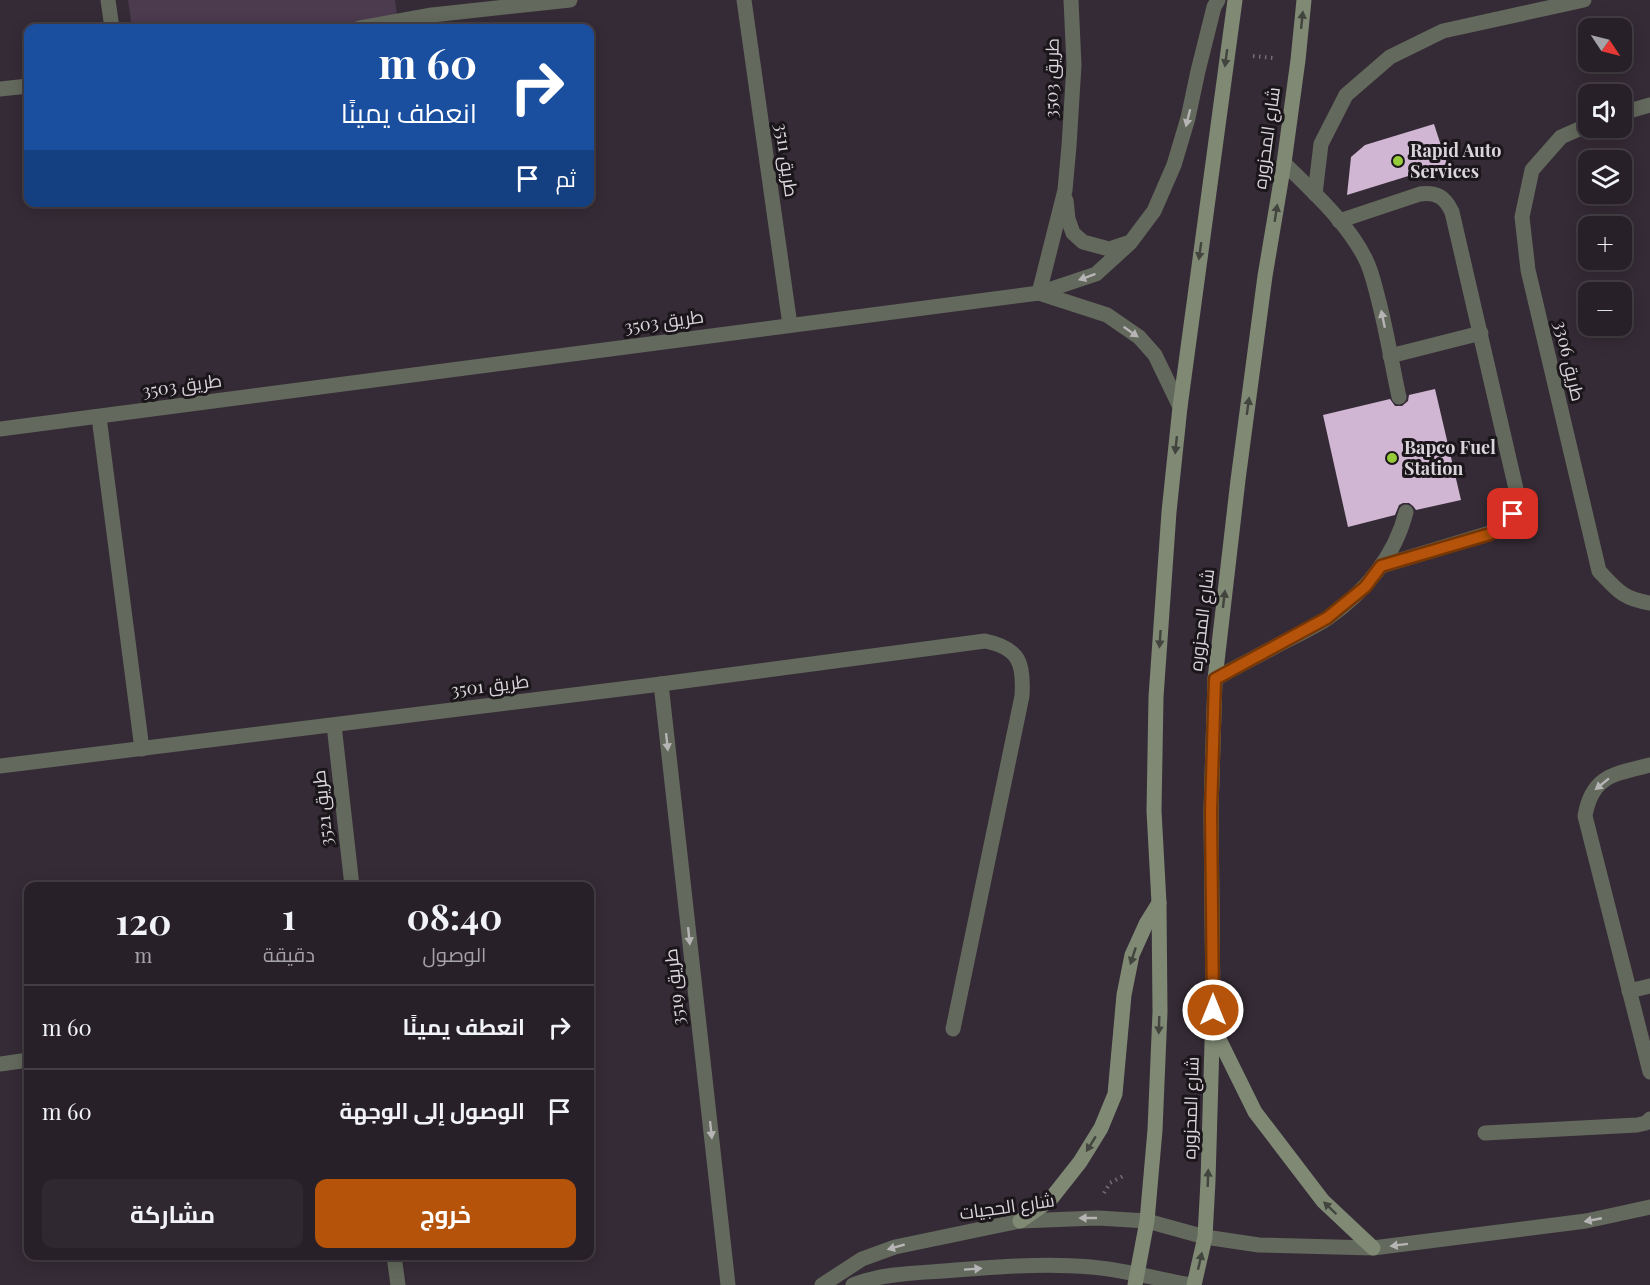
<!DOCTYPE html>
<html lang="ar">
<head>
<meta charset="utf-8">
<style>
	body { margin:0; font-family:"Playfair Display",Cairo,serif; background:#302830; color:#f1f3f6; direction:rtl; height:100vh; display:flex; flex-direction:column; font-size:22px; white-space:nowrap }
	* { box-sizing:border-box; margin:0 }
	p { font-size:20px; color:#a5a3a8 }
	.icon { flex:none; width:33px; height:33px; fill:none; stroke:currentColor; stroke-width:2; stroke-linecap:round; stroke-linejoin:round }
	.map { position:relative; flex:1; overflow:hidden; direction:ltr }
	.panel { position:absolute; left:24px; top:882px; width:570px; height:378px; display:flex; flex-direction:column; background:#282028; border-radius:12px; box-shadow:0 3px 15px #0003,0 0 0 2px #443e45; direction:rtl }
	.panel>* { flex:none }
	.banner { position:absolute; left:24px; top:24px; width:570px; height:183px; border-radius:12px; box-shadow:0 3px 15px #0003,0 0 0 2px #443e45; direction:rtl; background:#1a4fa0; color:#fff; overflow:hidden }
	.needle { width:39px; rotate:125deg }
	.controls { position:absolute; left:1578px; top:18px; display:grid; gap:12px }
	.controls a { display:grid; place-items:center; width:54px; height:54px; border-radius:12px; background:#282028; box-shadow:0 3px 15px #0003,0 0 0 2px #443e45; font-size:30px }
	.pin { position:absolute; display:grid; place-items:center; width:51px; height:51px; color:#fff; margin:-26px; border-radius:12px; box-shadow:0 3px 9px #0006 }
	.me { position:absolute; width:66px; margin:-33px; rotate:0deg; stroke-linejoin:round; filter:drop-shadow(0 0 4px #0008) }
	.turn { display:flex; align-items:center; gap:21px; height:126px; padding:0 18px; font-size:27px }
	.turn .icon { width:78px; height:78px; stroke-width:2.5 }
	.turn b { display:block; font-size:42px; line-height:51px }
	.then { display:flex; align-items:center; height:57px; padding:0 18px; background:#0003; gap:12px; font-size:22px }
	.eta { display:flex; justify-content:space-evenly; align-items:center; height:102px; text-align:center }
	.eta b { font-size:36px; font-weight:700; line-height:42px }
	.action { display:flex; gap:12px; margin-top:auto; padding:12px 18px }
	.action a { flex:1; height:69px; border-radius:12px; background:#b45309; color:#fff; font-size:24px; font-weight:700; line-height:69px; text-align:center }
	.action a+a { background:#302830; color:#f1f3f6 }
	ul { padding:0; list-style:none }
	li { display:flex; align-items:center; gap:18px; height:84px; padding:0 18px; border-top:2px solid #443e45 }
	li div { flex:1 }
	li b { display:block; font-size:22px }
	li em { font-style:normal }
	.map>svg:first-child { display:block }
</style>
</head>
<body>
<div class="map">
<svg width="1650" height="1285" viewBox="0 0 1650 1285">
	<rect width="100%" height="100%" fill="#352b36"/>
	<!-- green -->
	<polygon fill="#4c3a4e" points="128,0 395,0 398,22 354,28 132,28"/>
	<!-- building -->
	<g fill="#d0b6d2">
		<polygon points="1434,124 1447,164 1347,195 1351,157 1365,145"/>
		<polygon points="1435,389 1461,500 1416,510 1413,506 1409,503 1403,503 1399,505 1395,515 1348,527 1323,415 1390,399 1395,406 1402,406 1408,401 1409,395"/>
	</g>
	<g fill="none" stroke-linecap="round" stroke-linejoin="round">
		<!-- path -->
		<g stroke="#766d77" stroke-width="4" stroke-dasharray="1.5 4.5" stroke-linecap="butt">
			<polyline points="1253,56 1273,58"/>
			<polyline points="1104,1193 1110,1183 1125,1175"/>
		</g>
		<!-- service -->
		<g stroke="#63695c" stroke-width="15">
			<polyline points="1622,113 1650,105"/>
			<path d="M1588 125 1561 137 1532 170 1522 217 1528 270 1599 571C1617 590 1623 599 1650 603"/>
			<path d="M1284 163C1312 191 1347 222 1365 258 1372 271 1375 287 1379 302 1387 333 1392 365 1399 397"/>
			<polyline points="1315,194 1321,144 1346,95 1390,57 1443,31 1584,0"/>
			<path d="M1339 221 1420 194C1437 192 1445 197 1452 212L1516 489C1516 514 1511 520 1490 533L1381 566"/>
			<polyline points="1390,356 1481,333"/>
			<path d="M1215 679C1236 667 1258 656 1280 644 1296 635 1314 628 1328 618 1365 592 1395 556 1406 512"/>
			<path d="M1650 765C1615 774 1592 775 1585 816L1650 1072"/>
			<polyline points="1629,991 1650,986"/>
			<polyline points="1485,1133 1637,1125 1646,1123 1650,1119"/>
		</g>
		<!-- minor -->
		<g stroke="#63695c" stroke-width="15">
			<polyline points="108,0 112,28"/>
			<polyline points="744,0 790,325"/>
			<polyline points="360,28 432,15 570,0"/>
			<polyline points="0,89 28,86"/>
			<polyline points="1066,200 1068,219 1073,233 1083,242 1109,249 1127,243"/>
			<polyline points="1039,293 1065,190 1069,146 1074,65 1071,0"/>
			<polyline points="1039,293 1107,315 1139,337 1155,355 1180,407"/>
			<polyline points="99,417 142,749"/>
			<polyline points="0,429 1039,293 1096,274 1130,243 1154,211 1174,165 1188,118 1198,71 1214,7 1218,0"/>
			<polyline points="661,684 728,1285"/>
			<polyline points="334,725 352,886"/>
			<path d="M0 766 661 684 985 641C1020 648 1024 664 1022 696L953 1029"/>
			<polyline points="0,1064 28,1060"/>
			<polyline points="394,1256 398,1285"/>
			<polyline points="822,1285 862,1259 895,1247 1020,1221 1098,1218 1147,1221 1205,1237 1259,1245 1373,1248 1586,1221 1650,1207"/>
			<path d="M853 1285C880 1274 914 1273 944 1271 992 1267 1042 1263 1091 1267 1125 1270 1158 1279 1191 1285"/>
		</g>
		<!-- secondary -->
		<g stroke="#7f8974" stroke-width="15">
			<polyline points="1214,1029 1255,1112 1323,1201 1373,1248"/>
			<polyline points="1020,1221 1050,1200 1080,1162 1101,1128 1115,1094 1124,995 1132,955 1146,924 1159,903"/>
			<polyline points="1135,1285 1147,1221 1155,1130 1160,1012 1159,903 1154,811 1156,697 1169,512 1180,407 1235,0"/>
			<polyline points="1194,1285 1205,1237 1208,1181 1213,1009 1211,811 1215,679 1238,480 1265,276 1284,163 1298,60 1304,0"/>
		</g>
	</g>
	<!-- one-way arrows -->
	<defs><path id="oneway-solid" d="M-6-.8H1V-3.2L6.5 0L1 3.2V.8H-6Z" transform="scale(1.5)"/></defs>
	<g fill="#42443e">
		<use href="#oneway-solid" transform="translate(1302 20) rotate(-84)"/>
		<use href="#oneway-solid" transform="translate(1226 58) rotate(98)"/>
		<use href="#oneway-solid" transform="translate(1276 213) rotate(-81)"/>
		<use href="#oneway-solid" transform="translate(1200 251) rotate(98)"/>
		<use href="#oneway-solid" transform="translate(1248 406) rotate(-82)"/>
		<use href="#oneway-solid" transform="translate(1176 445) rotate(96)"/>
		<use href="#oneway-solid" transform="translate(1224 599) rotate(-83)"/>
		<use href="#oneway-solid" transform="translate(1160 639) rotate(94)"/>
		<use href="#oneway-solid" transform="translate(1133 956) rotate(108)"/>
		<use href="#oneway-solid" transform="translate(1159 1025) rotate(92)"/>
		<use href="#oneway-solid" transform="translate(1091 1144) rotate(122)"/>
		<use href="#oneway-solid" transform="translate(1208 1178) rotate(-88)"/>
		<use href="#oneway-solid" transform="translate(1330 1208) rotate(-136)"/>
		<use href="#oneway-solid" transform="translate(1200 1261) rotate(-77)"/>
	</g>
	<g fill="#b6b4b5">
		<use href="#oneway-solid" transform="translate(1188 118) rotate(104)"/>
		<use href="#oneway-solid" transform="translate(1087 277) rotate(160)"/>
		<use href="#oneway-solid" transform="translate(1383 319) rotate(-102)"/>
		<use href="#oneway-solid" transform="translate(1131 332) rotate(35)"/>
		<use href="#oneway-solid" transform="translate(667 742) rotate(84)"/>
		<use href="#oneway-solid" transform="translate(1602 784) rotate(141)"/>
		<use href="#oneway-solid" transform="translate(689 936) rotate(84)"/>
		<use href="#oneway-solid" transform="translate(711 1130) rotate(84)"/>
		<use href="#oneway-solid" transform="translate(1088 1218) rotate(180)"/>
		<use href="#oneway-solid" transform="translate(1593 1220) rotate(169)"/>
		<use href="#oneway-solid" transform="translate(1399 1245) rotate(173)"/>
		<use href="#oneway-solid" transform="translate(896 1247) rotate(164)"/>
		<use href="#oneway-solid" transform="translate(973 1269) rotate(-4)"/>
	</g>
	<g fill="none" stroke-linecap="round" stroke-linejoin="round">
		<defs>
			<polyline id="route" points="1213,1010 1211,811 1215,679 1327,618 1365,587 1381,566 1490,534 1504,525 1513,514"/>
		</defs>
		<!-- route casing -->
		<use href="#route" stroke="#753606" stroke-width="15"/>
		<!-- route -->
		<use href="#route" stroke="#b45309" stroke-width="10"/>
	</g>
	<!-- markers -->
	<g fill="#96cc39" stroke="#1a161a" stroke-width="2">
		<circle cx="1398" cy="161" r="6"/>
		<circle cx="1392" cy="458" r="6"/>
	</g>
	<g text-anchor="middle" stroke-width="6" stroke-linejoin="round" paint-order="stroke">
		<!-- street labels -->
		<g font-size="18" fill="#dad4db" stroke="#1a161a">
			<text transform="translate(1052 78) rotate(-89)" y="6">طريق 3503</text>
			<text transform="translate(1267 138) rotate(-82)" y="6">شارع المحزوره</text>
			<text transform="translate(786 160) rotate(82)" y="6">طريق 3511</text>
			<text transform="translate(664 322) rotate(-8)" y="6">طريق 3503</text>
			<text transform="translate(1569 361) rotate(77)" y="6">طريق 3306</text>
			<text transform="translate(182 386) rotate(-8)" y="6">طريق 3503</text>
			<text transform="translate(1202 620) rotate(-83)" y="6">شارع المحزوره</text>
			<text transform="translate(490 686) rotate(-7)" y="6">طريق 3501</text>
			<text transform="translate(323 808) rotate(-96)" y="6">طريق 3521</text>
			<text transform="translate(675 987) rotate(-96)" y="6">طريق 3519</text>
			<text transform="translate(1191 1108) rotate(-88)" y="6">شارع المحزوره</text>
			<text transform="translate(1007 1207) rotate(-8)" y="6">شارع الحجيات</text>
		</g>
		<!-- poi labels -->
		<g font-size="18" font-weight="bold" fill="#dad4db" stroke="#1a161a" text-anchor="start">
			<text x="1410" y="157">Rapid Auto<tspan x="1410" dy="21">Services</tspan></text>
			<text x="1404" y="454">Bapco Fuel<tspan x="1404" dy="21">Station</tspan></text>
		</g>
	</g>
</svg>
<div class="controls">
<a><svg class="needle" viewBox="-14 -14 28 28"><path d="M0-13l5 13h-10z" fill="#e53935"/><path d="M0 13l5-13h-10z" fill="#a5a3a8"/></svg></a>
<a><svg class="icon" aria-label="sound" viewBox="0 0 24 24"><path d="M4 9h4l5-4v14l-5-4H4zM17 9q2 3 0 6"/></svg></a>
<a><svg class="icon" aria-label="layers" viewBox="0 0 24 24"><path d="M12 4l9 5-9 5-9-5zM3 14l9 5 9-5"/></svg></a>
<a>+</a>
<a>−</a>
</div>
<div class="pin" style="left:1513px;top:514px;background:#d93025"><svg class="icon" aria-label="arrive" viewBox="0 0 24 24"><path d="M6 21V4h12l-3 4 3 4H6"/></svg></div>
<svg class="me" style="left:1213px;top:1010px" viewBox="-20 -20 40 40"><circle r="17" fill="#b45309" stroke="#fff" stroke-width="3"/><path d="M0-11L8 9 0 5-8 9z" fill="#fff"/></svg>
<div class="banner">
<div class="turn"><svg class="icon" aria-label="right" viewBox="0 0 24 24"><path d="M7 20v-9h11M14 6l5 5-5 5"/></svg><div><b>60 m</b>انعطف يمينًا</div></div>
<div class="then">ثم<svg class="icon" aria-label="arrive" viewBox="0 0 24 24"><path d="M6 21V4h12l-3 4 3 4H6"/></svg></div>
</div>
<section class="panel">
<div class="eta">
<div><b>08:40</b><p>الوصول</p></div>
<div><b>1</b><p>دقيقة</p></div>
<div><b>120</b><p>m</p></div>
</div>
<ul>
<li><svg class="icon" aria-label="right" viewBox="0 0 24 24"><path d="M7 20v-9h11M14 6l5 5-5 5"/></svg><div><b>انعطف يمينًا</b></div><em>60 m</em></li>
<li><svg class="icon" aria-label="arrive" viewBox="0 0 24 24"><path d="M6 21V4h12l-3 4 3 4H6"/></svg><div><b>الوصول إلى الوجهة</b></div><em>60 m</em></li>
</ul>
<div class="action"><a>خروج</a><a>مشاركة</a></div>
</section>
</div>
</body>
</html>
